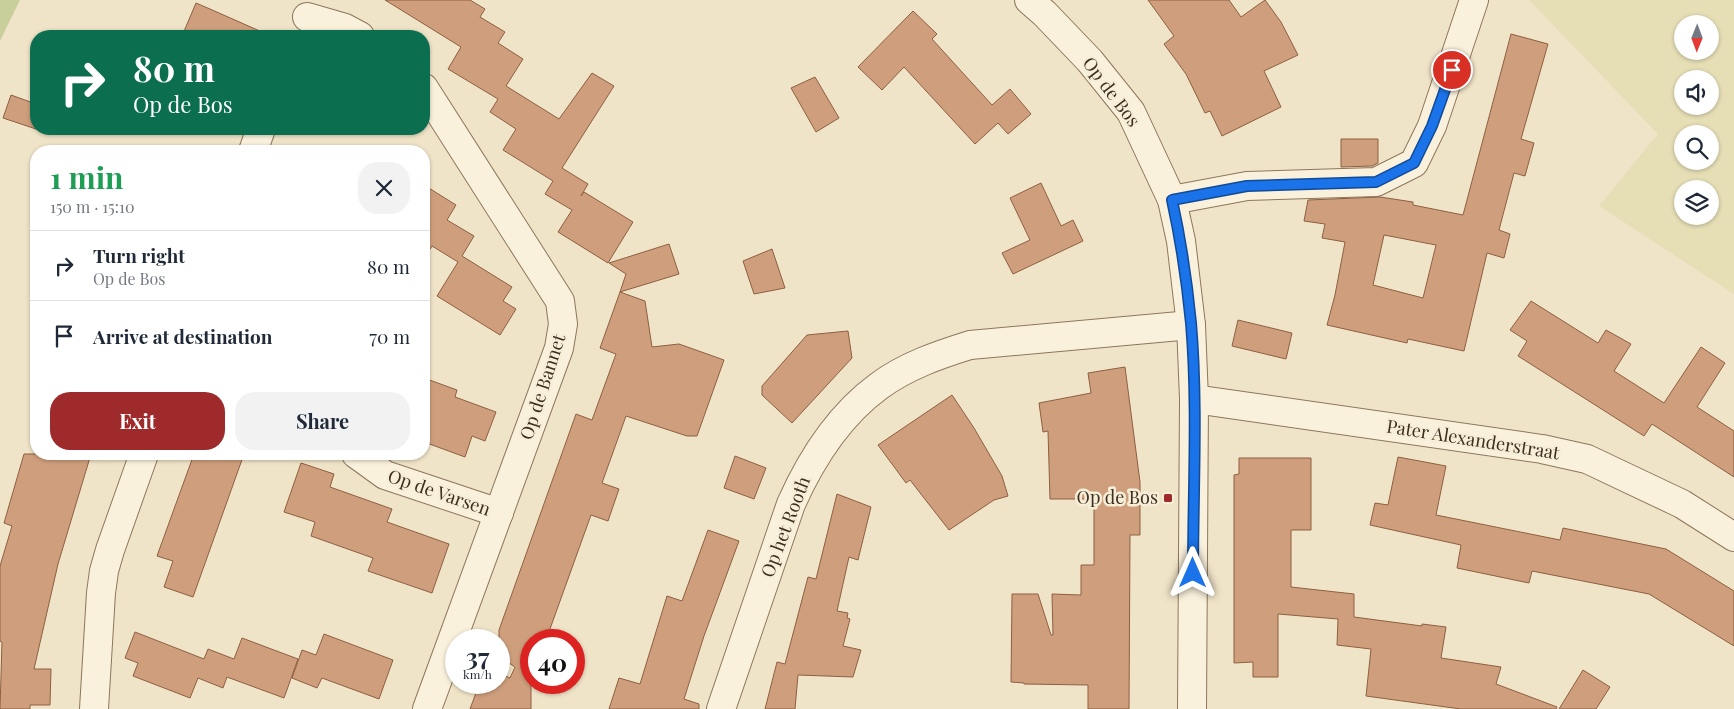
<!DOCTYPE html>
<html lang="en">
<head>
<meta charset="utf-8">
<style>
	body { margin:0; font-family:"Playfair Display",serif; background:#f2f2f3; color:#1f2937; height:100vh; display:flex; flex-direction:column; font-size:19px; white-space:nowrap }
	* { box-sizing:border-box; margin:0 }
	p { font-size:16px; color:#747a83 }
	.icon { flex:none; width:28px; height:28px; fill:none; stroke:currentColor; stroke-width:2; stroke-linecap:round; stroke-linejoin:round }
	.map { position:relative; flex:1; overflow:hidden }
	.details { position:absolute; left:30px; top:145px; width:400px; height:315px; display:flex; flex-direction:column; background:#fff; border-radius:20px; box-shadow:0 1px 4px #0004 }
	.details>* { flex:none }
	.hud { position:absolute; left:30px; top:30px; width:400px; height:105px; border-radius:20px; box-shadow:0 1px 4px #0004; background:#0b6e4f; color:#fff; overflow:hidden }
	.needle { width:32px; rotate:181deg }
	.buttons { position:absolute; left:1674px; top:15px; display:grid; gap:10px }
	.buttons a { display:grid; place-items:center; width:45px; height:45px; border-radius:50%; background:#fff; box-shadow:0 1px 4px #0004; font-size:25px }
	.speed { position:absolute; left:445px; top:629px; display:flex; gap:10px; font-size:25px; font-weight:700; text-align:center }
	.speed>* { display:grid; place-content:center; width:65px; height:65px; border-radius:50%; background:#fff; box-shadow:0 1px 4px #0004; line-height:1 }
	.speed small { font-size:12px; font-weight:400 }
	.speed .limit { border:8px solid #d22; background:#fff; color:#111 }
	.pin { position:absolute; display:grid; place-items:center; width:42px; height:42px; color:#fff; margin:-21px; border:2px solid #fff; border-radius:50%; box-shadow:0 1px 5px #0007 }
	.me { position:absolute; width:55px; margin:-28px; rotate:0deg; stroke-linejoin:round; filter:drop-shadow(0 0 4px #0008) }
	.turn { display:flex; align-items:center; gap:18px; height:105px; padding:0 20px; font-size:22px }
	.turn .icon { width:65px; height:65px; stroke-width:2.5 }
	.turn b { display:block; font-size:35px; line-height:42px }
	.round { display:grid; place-items:center; flex:none; width:52px; height:52px; border-radius:20px; background:#f2f2f3 }
	.headline { display:flex; align-items:center; justify-content:space-between; height:85px; padding:0 20px }
	h1 { font-size:30px; font-weight:700; line-height:38px; color:#1e9e55 }
	.cta { display:flex; gap:10px; margin-top:auto; padding:10px 20px }
	.cta a { flex:1; height:58px; border-radius:20px; background:#9e2a2b; color:#fff; font-size:20px; font-weight:700; line-height:58px; text-align:center }
	.cta a+a { background:#f2f2f3; color:#1f2937 }
	ul { padding:0; list-style:none }
	li { display:flex; align-items:center; gap:15px; height:70px; padding:0 20px; border-top:1px solid #e0e1e3 }
	li div { flex:1 }
	li b { display:block; font-size:19px }
	li em { font-style:normal }
	.map>svg:first-child { display:block }
</style>
</head>
<body>
<div class="map">
<svg width="1734" height="709" viewBox="0 0 1734 709">
	<rect width="100%" height="100%" fill="#f0e4c8"/>
	<!-- farmland -->
	<path fill="#e6deb5" fill-rule="evenodd" d="M1529 0H1734V294L1599 206 1658 134ZM1682 24H1710V51H1682ZM1682 79H1710V106H1682ZM1682 134H1710V161H1682ZM1682 189H1710V216H1682Z"/>
	<!-- green -->
	<polygon fill="#c9cf9b" points="0,0 20,0 0,41"/>
	<!-- building -->
	<g fill="#cf9f7d" stroke="#8d5f41" fill-rule="evenodd">
		<polygon points="385,0 470,0 485,9 480,17 505,32 498,43 523,59 506,86 559,119 592,73 614,86 562,168 588,184 581,196 584,192 633,222 608,263 558,232 572,210 545,194 553,181 503,150 516,129 490,112 498,99 448,69 461,47"/>
		<polygon points="1148,0 1229,0 1241,17 1265,0 1281,22 1298,55 1264,71 1281,107 1222,136 1210,111 1205,113 1186,74 1164,44 1174,36"/>
		<polygon points="196,3 210,9 271,36 182,36"/>
		<polygon points="913,11 937,34 932,39 992,105 1010,89 1031,114 1008,134 998,123 975,144 904,67 882,90 858,67"/>
		<path d="M1511 34 1548 44 1521 139 1534 143 1525 176 1514 173 1499 230 1510 234 1504 258 1487 253 1464 351 1408 339 1407 343 1327 325 1335 295 1345 242 1322 238 1325 224 1304 221 1308 200 1380 197 1413 202V205L1463 215ZM1384 235 1436 245 1423 298 1373 285Z"/>
		<polygon points="815,77 839,118 816,132 791,88"/>
		<polygon points="11,95 36,104 36,129 3,118"/>
		<polygon points="1341,139 1378,139 1378,163 1372,166 1341,167"/>
		<polygon points="1041,183 1061,226 1073,220 1083,241 1013,274 1002,253 1030,240 1010,198"/>
		<polygon points="424,185 456,205 447,220 474,236 462,256 512,287 503,301 516,309 500,335 437,296 458,262 432,246 424,258"/>
		<polygon points="669,244 679,274 620,292 626,274 609,263"/>
		<polygon points="772,249 785,288 754,294 743,261"/>
		<polygon points="620,292 645,301 652,347 679,344 724,360 697,436 687,436 626,416 602,483 619,489 608,521 591,515 546,640 531,640 531,709 470,709 480,682 499,682 499,673 510,678 515,667 499,656 499,630 576,414 592,420 616,354 600,348"/>
		<polygon points="1531,301 1598,343 1606,330 1631,344 1614,371 1664,403 1701,347 1725,363 1697,407 1734,431 1734,477 1652,424 1644,436 1518,356 1527,341 1510,330"/>
		<polygon points="1238,320 1292,333 1286,359 1232,346"/>
		<polygon points="848,331 852,358 792,423 762,395 762,386 807,335"/>
		<polygon points="1125,367 1140,482 1140,535 1130,535 1129,709 1088,709 1088,685 1024,684 1024,683 1011,682 1012,594 1038,594 1051,635 1053,635 1052,594 1081,595 1081,565 1094,565 1094,499 1050,499 1048,431 1043,432 1039,403 1091,393 1088,373"/>
		<polygon points="424,378 457,390 455,397 496,412 485,441 472,436 465,457 424,442"/>
		<polygon points="952,395 974,428 1002,476 1008,496 994,500 949,530 910,480 906,483 878,445"/>
		<polygon points="24,454 91,454 58,564 34,669 51,669 50,705 30,705 30,709 0,709 2,642 0,641 0,566 12,526 4,523"/>
		<polygon points="194,454 244,454 193,597 164,587 173,561 157,556"/>
		<polygon points="735,456 766,468 754,499 724,488"/>
		<polygon points="1398,457 1446,466 1436,515 1560,540 1563,528 1666,549 1734,591 1734,646 1649,594 1532,571 1529,583 1457,568 1461,545 1370,525 1375,503 1388,505"/>
		<polygon points="1239,458 1311,458 1311,530 1291,530 1291,587 1354,594 1354,617 1422,626 1422,624 1446,627 1441,658 1501,667 1496,684 1557,707 1556,709 1461,709 1366,696 1371,649 1337,645 1338,619 1278,614 1278,677 1253,677 1253,662 1234,663 1234,475 1239,474"/>
		<polygon points="301,463 334,474 330,487 392,509 387,522 449,544 432,593 368,571 373,558 311,536 315,522 284,512"/>
		<polygon points="837,494 871,507 858,560 849,557 837,611 848,613 847,618 850,619 843,646 861,650 853,677 798,675 795,709 765,709 777,662 785,664 808,577 816,579"/>
		<polygon points="708,530 739,541 704,636 684,699 699,704 699,709 609,709 619,678 640,684 667,596 682,601"/>
		<polygon points="135,632 204,659 208,649 234,659 242,638 298,659 284,698 227,677 223,688 198,678 190,698 133,676 138,663 125,658"/>
		<polygon points="324,634 393,660 379,699 322,678 317,688 292,678 302,650 316,655"/>
		<polygon points="1583,670 1610,687 1596,709 1559,709"/>
	</g>
	<g fill="none" stroke-linecap="round" stroke-linejoin="round">
		<defs>
			<g id="minor">
				<polyline points="1029,0 1045,14 1090,61 1131,112 1172,200 1181,241 1191,325 1194,399 1192,709"/>
				<polyline points="307,17 345,28 360,36"/>
				<polyline points="424,88 560,301 563,324 559,348 427,709"/>
				<polyline points="253,151 261,129"/>
				<polyline points="1172,200 1247,186 1376,182 1414,163 1432,126 1474,0"/>
				<polyline points="1194,399 1542,449 1587,459 1682,504 1734,537"/>
				<polyline points="356,454 385,475 499,513"/>
				<polyline points="94,709 101,593 104,571 110,550 144,454"/>
				<path d="M721 709 791 504C811 459 838 416 879 386 906 366 938 355 970 345L1191 325"/>
			</g>
		</defs>
		<!-- minor casing -->
		<use href="#minor" stroke="#8d765c" stroke-width="30"/>
		<!-- minor -->
		<use href="#minor" stroke="#faf1dc" stroke-width="28"/>
	</g>
	<g fill="none" stroke-linecap="round" stroke-linejoin="round">
		<defs>
			<path id="route" d="M1193 573C1193 490 1198 406 1191 323 1187 282 1181 241 1172 200L1247 186 1376 182 1414 163 1432 126 1452 70"/>
		</defs>
		<!-- route casing -->
		<use href="#route" stroke="#114b97" stroke-width="12"/>
		<!-- route -->
		<use href="#route" stroke="#1a73e8" stroke-width="9"/>
	</g>
	<!-- markers -->
	<rect fill="#9e2a2b" stroke="#f7eed8" stroke-width="2" x="1163" y="493" width="10" height="10" rx="2.5"/>
	<g text-anchor="middle" stroke-width="5" stroke-linejoin="round" paint-order="stroke">
		<!-- street labels -->
		<g font-size="18" fill="#3d2e20" stroke="#f7eed8">
			<text transform="translate(1111 92) rotate(53)" y="6">Op de Bos</text>
			<text transform="translate(543 387) rotate(-72)" y="6">Op de Bannet</text>
			<text transform="translate(1473 440) rotate(9)" y="6">Pater Alexanderstraat</text>
			<text transform="translate(439 493) rotate(19)" y="6">Op de Varsen</text>
			<text transform="translate(786 527) rotate(-69)" y="6">Op het Rooth</text>
		</g>
		<!-- poi labels -->
		<g font-size="18" fill="#3d2e20" stroke="#f7eed8" text-anchor="end">
			<text x="1158" y="504">Op de Bos</text>
		</g>
	</g>
</svg>
<div class="buttons">
<a><svg class="needle" viewBox="-14 -14 28 28"><path d="M0-13l5 13h-10z" fill="#e53935"/><path d="M0 13l5-13h-10z" fill="#747a83"/></svg></a>
<a><svg class="icon" aria-label="sound" viewBox="0 0 24 24"><path d="M4 9h4l5-4v14l-5-4H4zM17 9q2 3 0 6"/></svg></a>
<a><svg class="icon" aria-label="search" viewBox="0 0 24 24"><circle cx="10" cy="10" r="6"/><path d="M15 15l6 6"/></svg></a>
<a><svg class="icon" aria-label="layers" viewBox="0 0 24 24"><path d="M12 4l9 5-9 5-9-5zM3 14l9 5 9-5"/></svg></a>
</div>
<div class="speed"><div>37<small>km/h</small></div><div class="limit">40</div></div>
<div class="pin" style="left:1452px;top:70px;background:#d93025"><svg class="icon" aria-label="arrive" viewBox="0 0 24 24"><path d="M6 21V4h12l-3 4 3 4H6"/></svg></div>
<svg class="me" style="left:1193px;top:573px" viewBox="-20 -20 40 40"><path d="M0-17L14 15 0 8-14 15z" fill="#1a73e8" stroke="#fff" stroke-width="4"/></svg>
<div class="hud">
<div class="turn"><svg class="icon" aria-label="right" viewBox="0 0 24 24"><path d="M7 20v-9h11M14 6l5 5-5 5"/></svg><div><b>80 m</b>Op de Bos</div></div>
</div>
<section class="details">
<div class="headline"><div><h1>1 min</h1><p>150 m · 15:10</p></div><a class="round"><svg class="icon" aria-label="close" viewBox="0 0 24 24"><path d="M6 6l12 12M18 6L6 18"/></svg></a></div>
<ul>
<li><svg class="icon" aria-label="right" viewBox="0 0 24 24"><path d="M7 20v-9h11M14 6l5 5-5 5"/></svg><div><b>Turn right</b><p>Op de Bos</p></div><em>80 m</em></li>
<li><svg class="icon" aria-label="arrive" viewBox="0 0 24 24"><path d="M6 21V4h12l-3 4 3 4H6"/></svg><div><b>Arrive at destination</b></div><em>70 m</em></li>
</ul>
<div class="cta"><a>Exit</a><a>Share</a></div>
</section>
</div>
</body>
</html>
